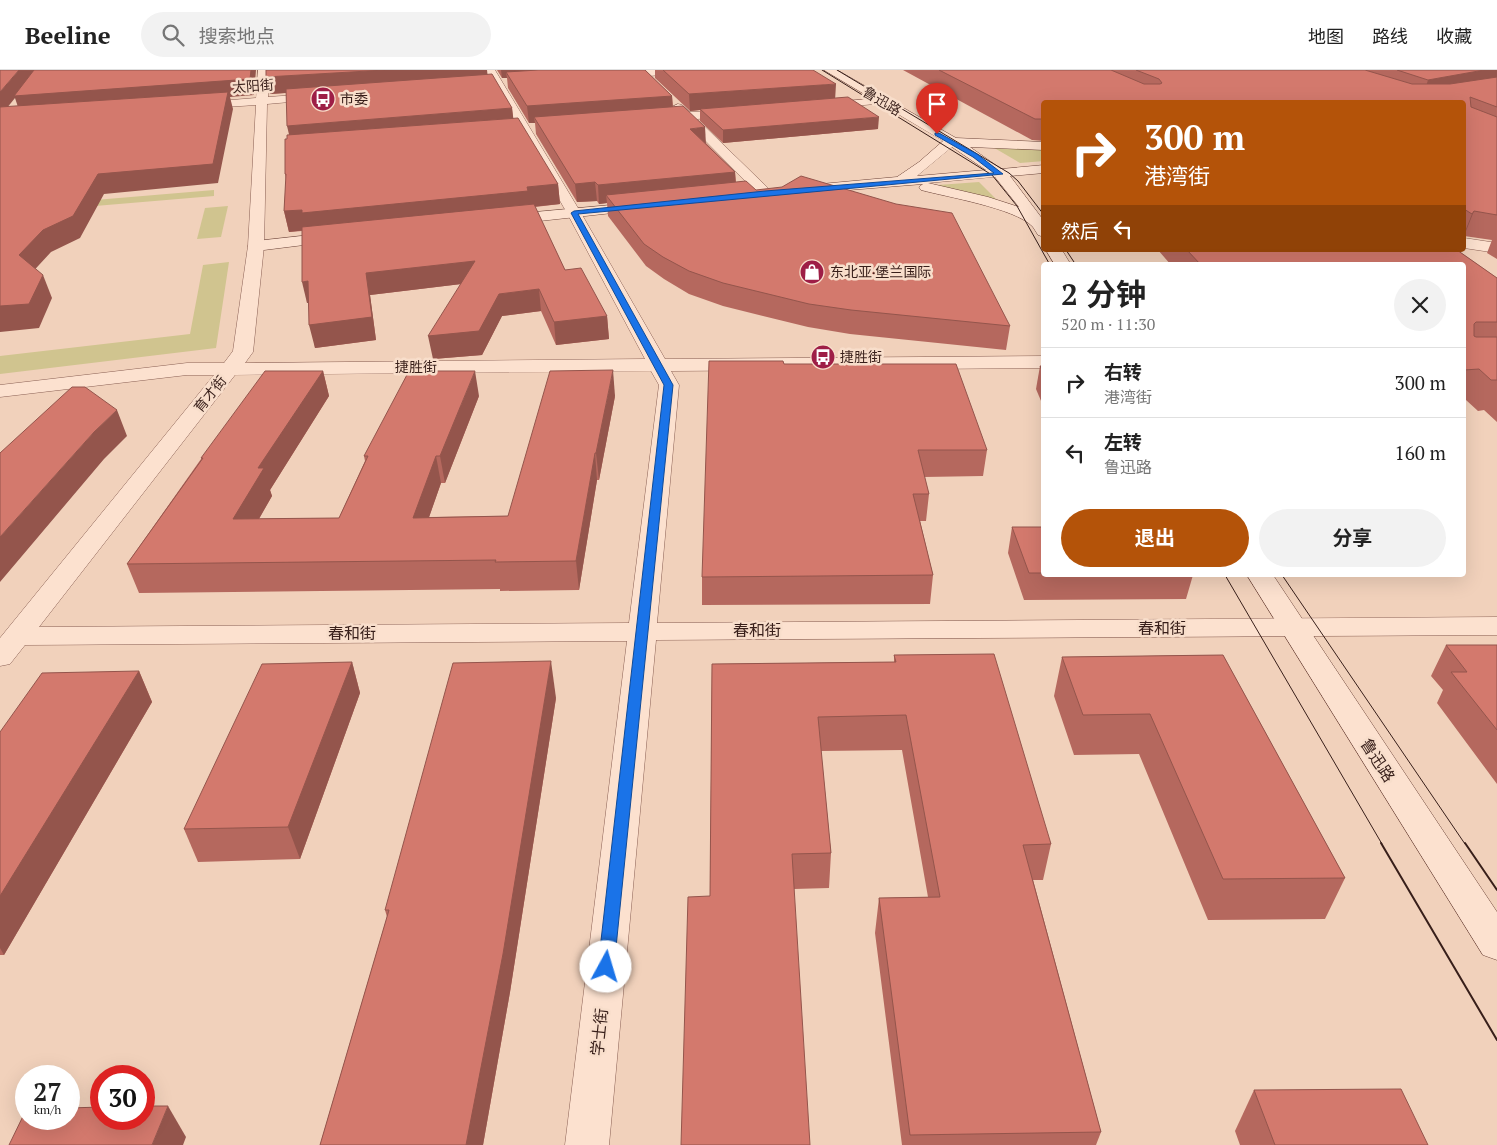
<!DOCTYPE html>
<html lang="zh">
<head>
<meta charset="utf-8">
<style>
	body { margin:0; font-family:"PT Serif","Noto Sans SC",serif; background:#f2f2f2; color:#222; height:100vh; display:flex; flex-direction:column; font-size:19px; white-space:nowrap }
	* { box-sizing:border-box; margin:0 }
	p { font-size:16px; color:#767676 }
	.icon { flex:none; width:28px; height:28px; fill:none; stroke:currentColor; stroke-width:2; stroke-linecap:round; stroke-linejoin:round }
	.map { position:relative; flex:1; overflow:hidden }
	.details { position:absolute; left:1041px; top:192px; width:425px; height:315px; display:flex; flex-direction:column; background:#fff; border-radius:5px; box-shadow:0 5px 20px #0002 }
	.details>* { flex:none }
	.guide { position:absolute; left:1041px; top:30px; width:425px; height:152px; border-radius:5px; box-shadow:0 5px 20px #0002; background:#b45309; color:#fff; overflow:hidden }
	.speed { position:absolute; left:15px; top:995px; display:flex; gap:10px; font-size:25px; font-weight:700; text-align:center }
	.speed>* { display:grid; place-content:center; width:65px; height:65px; border-radius:50%; background:#fff; box-shadow:0 5px 20px #0002; line-height:1 }
	.speed small { font-size:12px; font-weight:400 }
	.speed .limit { border:8px solid #d22; background:#fff; color:#111 }
	.pin { position:absolute; display:grid; place-items:center; width:42px; height:42px; color:#fff; margin:-51px -21px; border-radius:50% 50% 50% 0; rotate:-45deg; box-shadow:0 0 5px #0007 }
	.pin .icon { rotate:45deg }
	.me { position:absolute; width:55px; margin:-28px; rotate:6deg; stroke-linejoin:round; filter:drop-shadow(0 0 4px #0008) }
	.turn { display:flex; align-items:center; gap:18px; height:105px; padding:0 20px; font-size:22px }
	.turn .icon { width:65px; height:65px; stroke-width:2.5 }
	.turn b { display:block; font-size:35px; line-height:42px }
	.then { display:flex; align-items:center; height:48px; padding:0 20px; background:#0003; gap:10px; font-size:19px }
	.round { display:grid; place-items:center; flex:none; width:52px; height:52px; border-radius:26px; background:#f2f2f2 }
	.head { display:flex; align-items:center; justify-content:space-between; height:85px; padding:0 20px }
	h1 { font-size:30px; font-weight:700; line-height:38px }
	.button { display:flex; gap:10px; margin-top:auto; padding:10px 20px }
	.button a { flex:1; height:58px; border-radius:30px; background:#b45309; color:#fff; font-size:20px; font-weight:700; line-height:58px; text-align:center }
	.button a+a { background:#f2f2f2; color:#222 }
	ul { padding:0; list-style:none }
	li { display:flex; align-items:center; gap:15px; height:70px; padding:0 20px; border-top:1px solid #e0e0e0 }
	li div { flex:1 }
	li b { display:block; font-size:19px }
	li em { font-style:normal }
	header { display:flex; align-items:center; gap:30px; box-sizing:border-box; height:70px; padding:0 25px; background:#fff; border-bottom:1px solid #e0e0e0 }
	header strong { font-size:24px }
	nav { display:flex; gap:28px; margin-inline-start:auto; font-size:18px }
	.search { width:350px; height:45px; background:#f2f2f2; display:flex; align-items:center; gap:12px; box-sizing:border-box; padding:0 18px; border-radius:28px; color:#767676; font-size:19px }
	.map>svg:first-child { display:block }
</style>
</head>
<body>
<header>
<strong>Beeline</strong>
<div class="search"><svg class="icon" aria-label="search" viewBox="0 0 24 24"><circle cx="10" cy="10" r="6"/><path d="M15 15l6 6"/></svg>搜索地点</div>
<nav><a>地图</a><a>路线</a><a>收藏</a></nav>
</header>
<div class="map">
<svg width="1497" height="1075" viewBox="0 0 1497 1075">
	<rect width="100%" height="100%" fill="#f1d1bb"/>
	<!-- green -->
	<g fill="#d0c48f">
		<polygon points="991,76 1044,79 1044,91 1020,93"/>
		<polygon points="979,112 1000,133 936,115 938,115"/>
		<polygon points="214,120 214,126 0,144 0,138"/>
		<polygon points="228,136 221,167 197,169 205,138"/>
		<polygon points="229,192 216,278 0,304 0,286 190,264 203,195"/>
	</g>
	<g fill="none" stroke-linecap="round" stroke-linejoin="round">
		<defs>
			<g id="street">
				<path d="M258 0H268V27L324 23 330 26 324 29 267 34 264 176 253 282 245 293 645 289 567 143 485 0H495L581 143 665 289 1044 286V298L671 301 679 315 657 553 1497 547V565L656 570 609 1075H565L627 571 25 575 10 594 0 596V568L214 305H187L0 327V315L187 293H224L233 281 248 176 256 35 195 39 189 36 195 33 256 28ZM651 301 659 315 629 553 39 557 235 305Z"/>
				<polygon points="647,0 692,0 687,3 611,9 606,6 611,3"/>
				<polygon points="882,28 888,31 886,33 820,39 814,36 820,33"/>
				<polygon points="678,34 682,35 690,42 741,40 743,42 737,46 697,49 770,120 772,123 770,126 760,126 684,49 656,52 650,48 656,44 677,43 672,37"/>
				<polygon points="1464,168 1497,173 1497,183 1464,178"/>
			</g>
			<g id="secondary">
				<path d="M824 0H837L956 68 1044 72V80L970 77 1001 99 1044 95V103L1010 106 1044 151V167L1038 165C1036 162 1034 158 1032 156 1014 138 947 127 921 120L919 117 923 114 799 124 794 123 792 120 794 117 799 116 897 107 919 92 943 71ZM952 77 986 100 917 106ZM995 107 1019 137 988 127 928 113Z"/>
				<polygon points="644,132 649,133 651,136 649,139 503,155 498,153 495,150 498,147 503,145"/>
				<polygon points="338,162 344,164 346,167 344,170 256,181 250,179 248,176 250,173 256,171"/>
				<polygon points="1046,180 1062,180 1071,195 1055,195"/>
				<polygon points="1247,505 1273,505 1497,842 1497,890 1483,885"/>
			</g>
		</defs>
		<!-- street casing -->
		<use href="#street" stroke="#8a6054" stroke-width="1"/>
		<!-- secondary casing -->
		<use href="#secondary" stroke="#6b4237" stroke-width="1"/>
		<!-- street -->
		<use href="#street" fill="#fce1cf" fill-rule="evenodd"/>
		<!-- secondary -->
		<use href="#secondary" fill="#fce1cf" fill-rule="evenodd"/>
		<!-- tram-far1 -->
		<g stroke="#381f1a" stroke-width="1">
			<polyline points="822,0 992,105 1017,136 1050,195"/>
			<polyline points="837,0 1009,103 1018,111 1044,145"/>
			<polyline points="1066,180 1076,195"/>
			<polyline points="1225,505 1382,774"/>
			<polyline points="1282,505 1465,774"/>
		</g>
		<!-- tram -->
		<g stroke="#381f1a" stroke-width="2">
			<polyline points="1381,773 1497,970"/>
			<polyline points="1465,773 1497,820"/>
		</g>
	</g>
	<!-- wall -->
	<g fill="#b5685e">
		<polygon points="266,0 487,0 487,5 512,38 513,48 558,114 560,134 535,137 565,200 607,246 609,269 556,275 541,241 502,246 482,285 433,289 461,214 370,225 376,270 315,278 308,233 307,233 302,161 289,162 284,141 286,110 285,104 287,69 289,65 286,23 270,24 266,7"/>
		<polygon points="497,0 645,0 672,26 673,37 706,73 735,102 736,112 756,120 1010,256 1006,280 850,264 808,257 723,236 689,224 664,209 646,196 608,146 607,133 599,134 597,131 577,132 536,64 535,53 529,53 508,18 507,8 502,8"/>
		<polygon points="655,0 813,0 835,28 878,59 723,73 700,51 700,40 690,41 655,8"/>
		<polygon points="903,0 1497,0 1497,189 1487,183 1492,170 1464,166 1464,167 1464,32 1044,32 1044,71 1032,70"/>
		<polygon points="1158,180 1457,180 1497,208 1497,352 1484,340 1478,341 1466,330 1464,330 1464,195 1171,195"/>
		<polygon points="784,294 987,380 983,406 924,407 929,424 926,451 920,451 933,505 930,534 702,535 702,507"/>
		<polygon points="1040,296 1044,296 1044,338 1036,319"/>
		<polygon points="323,301 329,326 270,420 272,426 259,449 339,448 365,391 364,386 479,326 445,413 441,413 429,447 508,446 615,326 599,410 597,410 579,520 500,521 500,519 139,523 127,494 201,389 201,388"/>
		<polygon points="1012,457 1044,457 1044,505 1193,505 1186,529 1024,530 1008,483"/>
		<polygon points="1446,575 1497,575 1497,714 1437,633 1443,620 1431,606"/>
		<polygon points="894,585 1051,774 1043,810 1033,810 1101,1062 1096,1075 902,1075 875,863 879,828 928,827 902,680 821,681 831,783 829,818 794,819 710,826 712,594 894,592"/>
		<polygon points="1223,585 1345,808 1325,849 1208,850 1139,684 1074,685 1054,626 1062,587"/>
		<polygon points="352,592 360,623 300,789 198,792 184,759"/>
		<polygon points="139,601 152,632 4,885 0,885 0,662"/>
		<polygon points="556,628 510,922 483,1075 320,1075 387,847 385,840"/>
		<polygon points="1254,1020 1428,1075 1240,1075 1235,1061"/>
	</g>
	<!-- shaded-wall -->
	<g fill="#94554c">
		<polygon points="19,0 256,0 254,25 230,27 233,39 218,113 104,124 80,168 51,182 27,208 19,185 20,43 15,28 2,44 0,44 0,22"/>
		<polygon points="385,0 487,0 488,9 270,24 266,7"/>
		<polygon points="501,0 615,0 506,2 507,8 502,8"/>
		<polygon points="1484,0 1497,0 1497,14 1422,29 1428,10"/>
		<polygon points="836,14 835,31 700,39 700,40 690,41 689,24"/>
		<polygon points="672,26 673,42 534,47 535,53 529,53 527,36"/>
		<polygon points="512,38 514,54 291,72 287,56"/>
		<polygon points="879,47 878,59 723,73 723,60"/>
		<polygon points="705,57 706,74 690,59"/>
		<polygon points="735,102 736,120 606,125 607,133 599,134 598,115"/>
		<polygon points="595,112 597,131 577,132 575,114"/>
		<polygon points="558,114 560,134 306,160 289,162 284,141"/>
		<polygon points="1474,141 1464,166 1464,167 1464,164 1472,144"/>
		<polygon points="475,191 478,212 370,225 376,270 315,278 309,255 366,203"/>
		<polygon points="43,205 52,228 39,258 0,262 0,236"/>
		<polygon points="308,211 313,233 307,233 302,212"/>
		<polygon points="539,219 541,241 502,246 482,285 433,289 428,266 499,224"/>
		<polygon points="607,246 609,269 556,275 554,252"/>
		<polygon points="613,300 615,326 599,410 596,383"/>
		<polygon points="323,301 329,326 270,420 272,426 242,478 233,449 258,398"/>
		<polygon points="475,301 479,326 445,413 440,386"/>
		<polygon points="117,340 127,366 104,389 0,512 0,467 94,362"/>
		<polygon points="595,383 597,410 579,520 576,491"/>
		<polygon points="436,386 441,413 419,476 413,448"/>
		<polygon points="551,591 556,628 510,922 483,1075 466,1075"/>
		<polygon points="352,592 360,623 300,789 288,757"/>
		<polygon points="139,601 152,632 4,885 0,878 0,826"/>
		<polygon points="168,1036 186,1067 183,1075 152,1075"/>
	</g>
	<!-- building -->
	<g fill="#d3796d" stroke="#94554c">
		<polygon points="0,0 19,0 0,22"/>
		<polygon points="34,0 251,0 250,9 14,26"/>
		<polygon points="266,0 385,0 266,7"/>
		<polygon points="538,0 645,0 672,26 527,36 506,2"/>
		<polygon points="663,0 813,0 836,14 689,24"/>
		<polygon points="939,0 1111,0 1144,14 1160,14 1162,13 1159,9 1136,0 1365,0 1412,14 1450,14 1497,7 1497,37 1470,27 1471,37 1497,47 1497,145 1474,141 1472,144 1464,139 1464,32 1044,32 1044,49 1035,49"/>
		<polygon points="1397,0 1484,0 1428,10"/>
		<polygon points="492,4 512,38 287,56 286,19"/>
		<polygon points="228,22 213,94 98,104 73,146 43,160 19,185 43,205 29,234 0,236 0,37"/>
		<polygon points="848,27 879,47 723,60 700,39"/>
		<polygon points="683,36 705,57 690,59 735,102 598,115 595,112 575,114 534,47"/>
		<polygon points="518,48 558,114 527,117 528,121 302,143 302,140 284,141 286,104 285,104 285,69 287,69 287,65"/>
		<polygon points="801,106 896,134 952,143 1010,256 851,240 809,234 723,213 689,201 663,187 644,174 606,125 746,111 756,120 782,117"/>
		<polygon points="534,134 565,200 581,198 607,246 554,252 539,219 499,224 479,261 428,266 475,191 366,203 372,247 309,255 308,211 302,212 302,157"/>
		<polygon points="1187,180 1457,180 1497,208 1497,252 1476,252 1474,254 1474,266 1476,267 1497,267 1497,310 1491,310 1479,299 1464,300 1464,195 1201,195"/>
		<polygon points="709,291 783,291 784,294 956,294 987,380 918,380 929,424 913,424 933,505 702,507"/>
		<polygon points="1040,296 1044,296 1044,305"/>
		<polygon points="613,300 596,383 595,383 576,491 495,492 496,490 127,494 203,388 201,388 265,301 323,301 258,398 264,398 233,449 339,448 368,386 364,386 409,301 475,301 440,386 436,386 413,448 508,446 550,301"/>
		<polygon points="72,317 85,317 117,340 94,362 0,467 0,383"/>
		<polygon points="1012,457 1044,457 1044,503 1029,503"/>
		<polygon points="1446,575 1497,575 1497,660 1451,602 1467,602"/>
		<polygon points="994,584 1051,774 1023,775 1101,1062 910,1065 879,828 940,827 906,645 818,647 831,783 792,784 810,1075 681,1075 688,827 710,826 712,594 896,592 894,585"/>
		<polygon points="1223,585 1345,808 1223,809 1150,644 1083,645 1062,587"/>
		<polygon points="551,591 503,884 466,1075 320,1075 389,840 385,840 453,593"/>
		<polygon points="352,592 288,757 184,759 262,594"/>
		<polygon points="139,601 0,826 0,662 42,603"/>
		<polygon points="1401,1019 1428,1075 1275,1075 1254,1020"/>
		<polygon points="144,1036 168,1036 152,1075 9,1075 26,1040 26,1049 69,1049 69,1038 101,1037 101,1049 144,1049"/>
	</g>
	<!-- route -->
	<polygon fill="#1a73e8" stroke="#114b97" points="935,63 939,63 977,84 1003,104 578,144 673,315 614,897 612,902 606,904 600,902 598,897 664,315 571,143 574,141 765,121 994,103 973,87 935,65"/>
	<!-- icons -->
	<defs>
		<symbol id="bus-disc" viewBox="-11 -11 22 22"><circle r="9.5" fill="#9e1e46" stroke="#f8decb"/><path d="M-5-6H5V4H4V6H2V4H-2V6H-4V4H-5ZM-3.5-4V0h7V-4ZM-3.5 1.2v1.5H-2V1.2ZM2 1.2v1.5H3.5V1.2Z" fill="#fff"/></symbol>
		<symbol id="shop-disc" viewBox="-11 -11 22 22"><circle r="9.5" fill="#9e1e46" stroke="#f8decb"/><path d="M-5-2.5h2.3a2.7 3.5 0 0 1 5.4 0H5L5.5 6h-11ZM-1.5-2.5h3a1.5 2.3 0 0 0-3 0Z" fill="#fff"/></symbol>
	</defs>
	<g fill-rule="evenodd">
		<use href="#bus-disc" x="309" y="15" width="28" height="28"/>
		<use href="#shop-disc" x="798" y="188" width="28" height="28"/>
		<use href="#bus-disc" x="809" y="273" width="28" height="28"/>
	</g>
	<g text-anchor="middle" stroke-width="5" stroke-linejoin="round" paint-order="stroke">
		<!-- far-street labels -->
		<g font-size="14" fill="#381f1a" stroke="#f8decb">
			<text transform="translate(253 16) rotate(-4)" y="5">太阳街</text>
			<text transform="translate(882 31) rotate(31)" y="5">鲁迅路</text>
			<text x="416" y="302">捷胜街</text>
			<text transform="translate(210 324) rotate(-51)" y="5">育才街</text>
		</g>
		<!-- far-poi labels -->
		<g font-size="14" fill="#381f1a" stroke="#f8decb" text-anchor="start">
			<text x="340" y="34">市委</text>
			<text x="830" y="207">东北亚·堡兰国际</text>
			<text x="840" y="292">捷胜街</text>
		</g>
		<!-- street labels -->
		<g font-size="16" fill="#381f1a" stroke="#f8decb">
			<text x="1162" y="564">春和街</text>
			<text x="757" y="566">春和街</text>
			<text x="352" y="569">春和街</text>
			<text transform="translate(1378 690) rotate(57)" y="6">鲁迅路</text>
			<text transform="translate(599 962) rotate(-84)" y="6">学士街</text>
		</g>
	</g>
</svg>
<div class="speed"><div>27<small>km/h</small></div><div class="limit">30</div></div>
<div class="pin" style="left:937px;top:64px;background:#d93025"><svg class="icon" aria-label="arrive" viewBox="0 0 24 24"><path d="M6 21V4h12l-3 4 3 4H6"/></svg></div>
<svg class="me" style="left:606px;top:897px" viewBox="-20 -20 40 40"><circle r="19" fill="#fff"/><path d="M0-13L10 11 0 6-10 11z" fill="#1a73e8"/></svg>
<div class="guide">
<div class="turn"><svg class="icon" aria-label="right" viewBox="0 0 24 24"><path d="M7 20v-9h11M14 6l5 5-5 5"/></svg><div><b>300 m</b>港湾街</div></div>
<div class="then">然后<svg class="icon" aria-label="left" viewBox="0 0 24 24"><path d="M17 20v-9H6M10 6l-5 5 5 5"/></svg></div>
</div>
<section class="details">
<div class="head"><div><h1>2 分钟</h1><p>520 m · 11:30</p></div><a class="round"><svg class="icon" aria-label="close" viewBox="0 0 24 24"><path d="M6 6l12 12M18 6L6 18"/></svg></a></div>
<ul>
<li><svg class="icon" aria-label="right" viewBox="0 0 24 24"><path d="M7 20v-9h11M14 6l5 5-5 5"/></svg><div><b>右转</b><p>港湾街</p></div><em>300 m</em></li>
<li><svg class="icon" aria-label="left" viewBox="0 0 24 24"><path d="M17 20v-9H6M10 6l-5 5 5 5"/></svg><div><b>左转</b><p>鲁迅路</p></div><em>160 m</em></li>
</ul>
<div class="button"><a>退出</a><a>分享</a></div>
</section>
</div>
</body>
</html>
